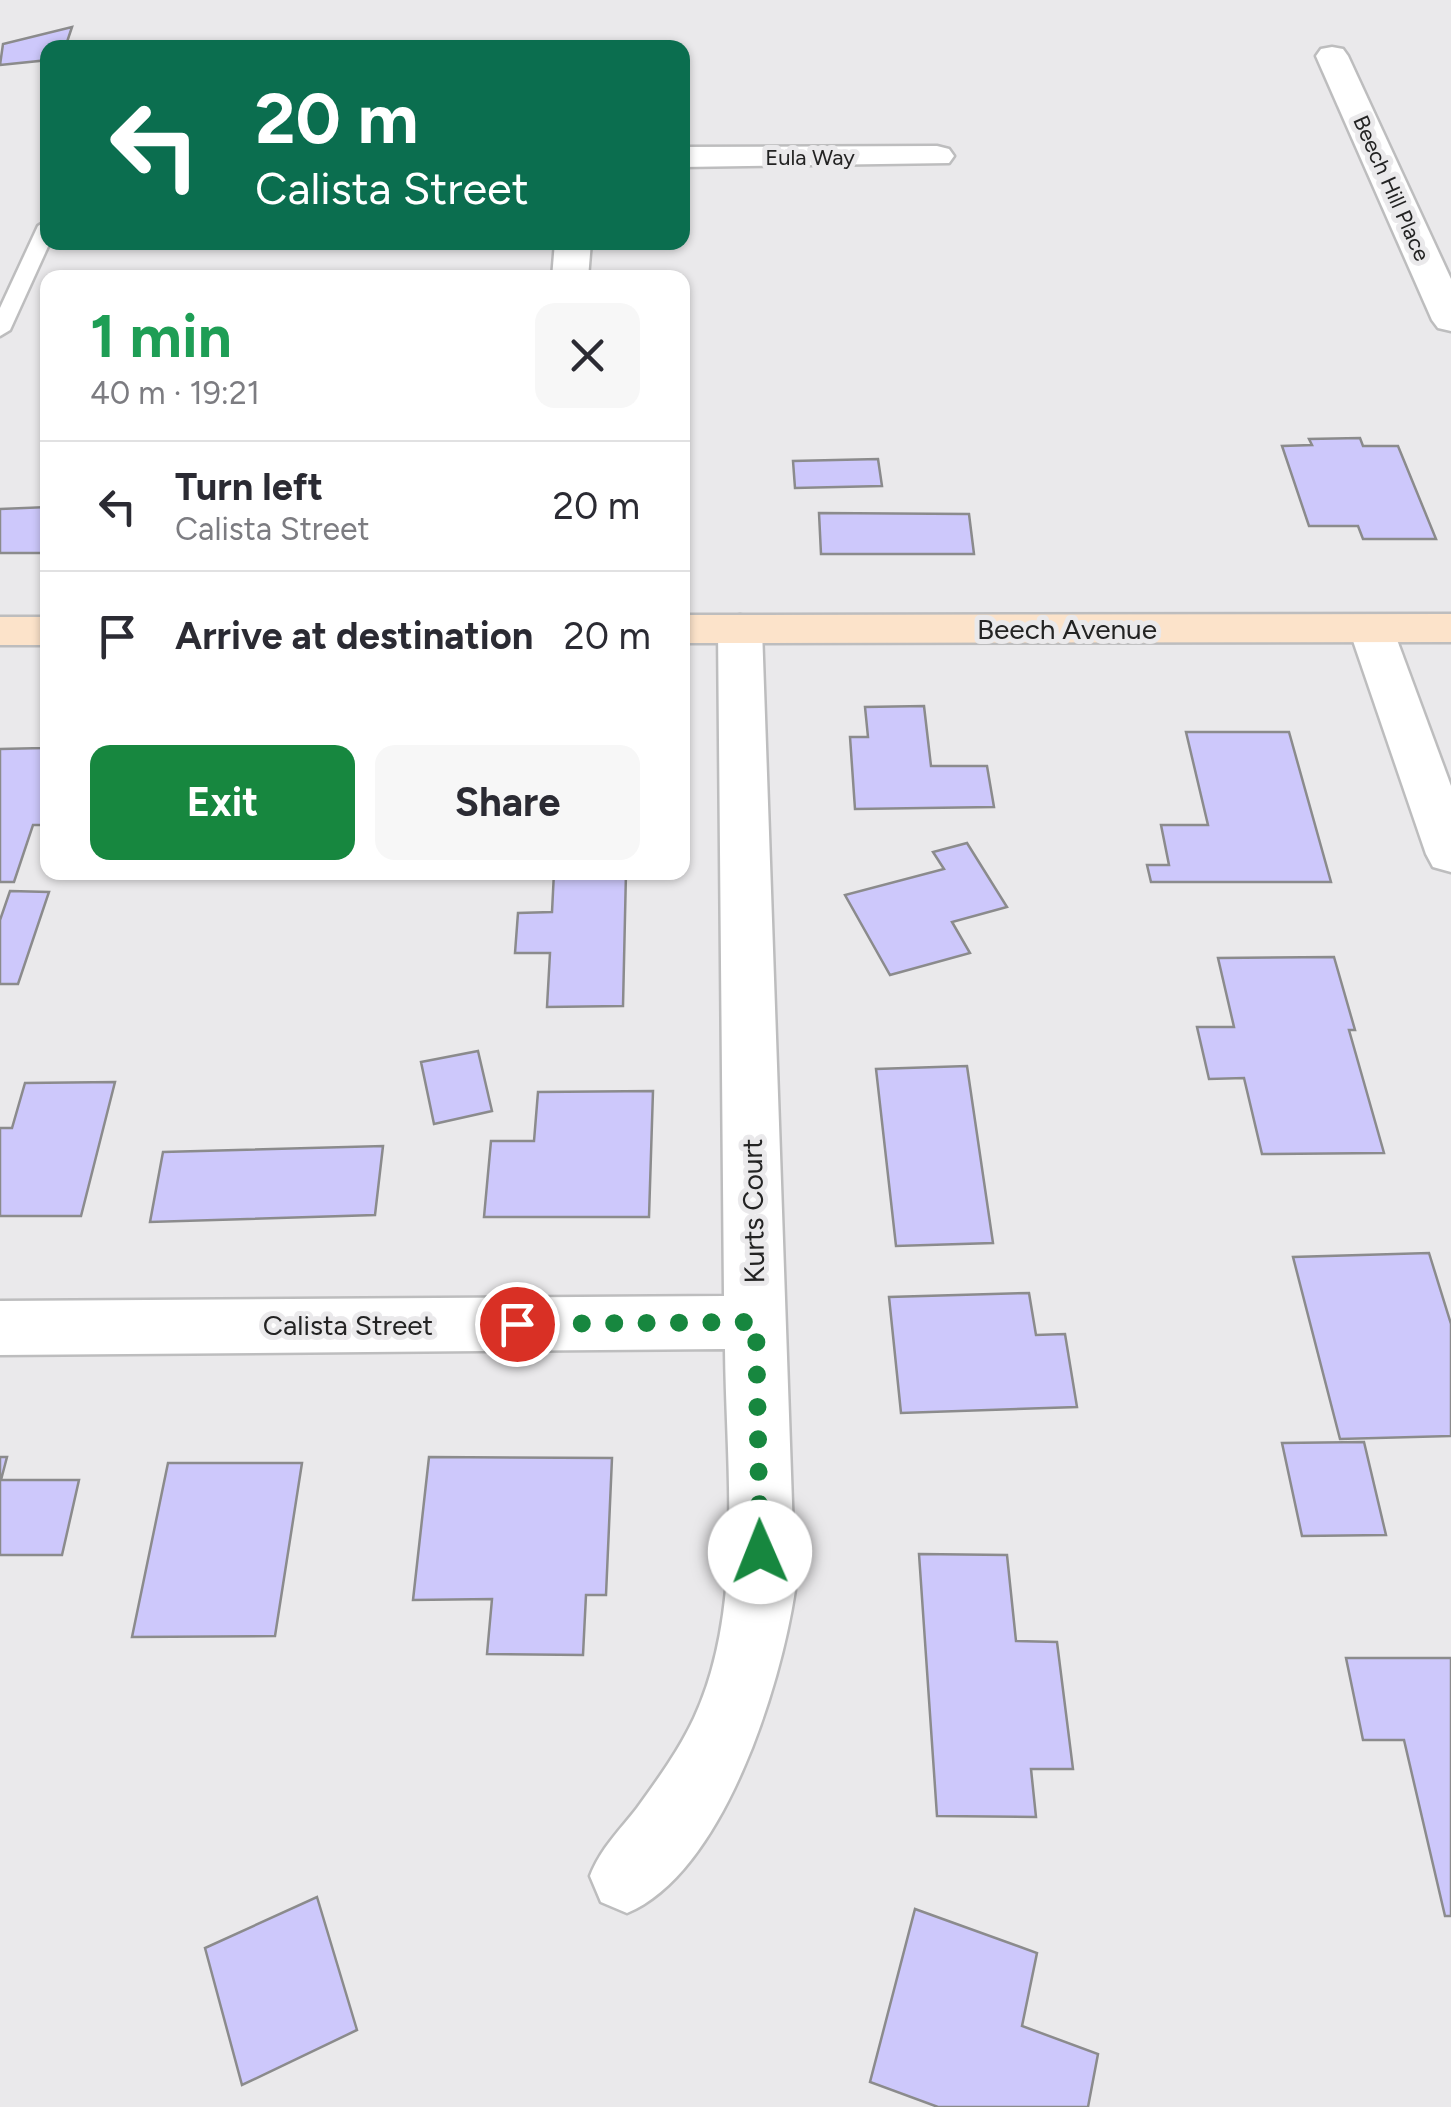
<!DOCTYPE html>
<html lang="en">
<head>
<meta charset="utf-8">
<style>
	body { margin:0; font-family:Figtree,sans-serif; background:#f7f7f7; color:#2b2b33; height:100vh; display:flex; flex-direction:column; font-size:38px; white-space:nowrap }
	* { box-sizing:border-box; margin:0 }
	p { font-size:32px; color:#7c7c81 }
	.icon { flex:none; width:55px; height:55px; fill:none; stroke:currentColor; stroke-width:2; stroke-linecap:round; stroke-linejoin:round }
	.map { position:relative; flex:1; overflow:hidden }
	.sheet { position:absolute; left:40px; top:270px; width:650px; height:610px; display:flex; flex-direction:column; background:#fff; border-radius:20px; box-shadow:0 2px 8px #0004 }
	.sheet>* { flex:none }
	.hud { position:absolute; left:40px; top:40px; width:650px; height:210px; border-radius:20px; box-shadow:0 2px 8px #0004; background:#0b6e4f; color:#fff; overflow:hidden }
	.pin { position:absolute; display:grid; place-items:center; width:85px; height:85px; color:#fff; margin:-42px; border:5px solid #fff; border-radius:50%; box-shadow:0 2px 10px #0007 }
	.me { position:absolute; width:110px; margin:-55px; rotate:359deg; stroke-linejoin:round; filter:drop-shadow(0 0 8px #0008) }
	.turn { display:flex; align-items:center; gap:35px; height:210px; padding:0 50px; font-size:45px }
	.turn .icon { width:130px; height:130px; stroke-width:2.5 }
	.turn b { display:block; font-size:70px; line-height:85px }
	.round { display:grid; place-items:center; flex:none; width:105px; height:105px; border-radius:20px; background:#f7f7f7 }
	.head { display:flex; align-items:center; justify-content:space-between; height:170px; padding:0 50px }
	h1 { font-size:60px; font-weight:700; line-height:75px; color:#1e9e55 }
	.action { display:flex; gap:20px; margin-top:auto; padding:20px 50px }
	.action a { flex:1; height:115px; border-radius:20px; background:#17873f; color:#fff; font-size:40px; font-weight:700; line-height:115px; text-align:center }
	.action a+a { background:#f7f7f7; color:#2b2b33 }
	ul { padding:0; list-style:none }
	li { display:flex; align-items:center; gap:30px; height:130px; padding:0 50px; border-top:2px solid #e1e1e2 }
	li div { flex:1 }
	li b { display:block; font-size:38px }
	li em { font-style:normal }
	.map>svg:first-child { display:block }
</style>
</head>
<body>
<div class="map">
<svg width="1451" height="2107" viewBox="0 0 1451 2107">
	<rect width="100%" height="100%" fill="#eae9eb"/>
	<!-- building -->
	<g fill="#cdc8fb" stroke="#8b8b8c" stroke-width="2.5">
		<polygon points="72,27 65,48 48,48 48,60 0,65 3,44"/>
		<polygon points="1360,438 1363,446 1398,446 1436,539 1363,539 1358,526 1309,526 1282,446 1312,445 1309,439"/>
		<polygon points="878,459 882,486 795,488 793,461"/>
		<polygon points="48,507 48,553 0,553 0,509"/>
		<polygon points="819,513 969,514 974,554 821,554"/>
		<polygon points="924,706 931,766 987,766 994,807 855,809 850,737 868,737 865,707"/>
		<polygon points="1186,732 1289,732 1331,882 1151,882 1147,865 1169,865 1161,825 1208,825"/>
		<polygon points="48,736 48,825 33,825 14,882 0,882 0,749 43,748"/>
		<polygon points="967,843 1007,907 952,922 970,953 890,975 845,895 944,869 933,852"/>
		<polygon points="554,872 626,872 623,1006 547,1007 550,953 515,953 518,913 552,912"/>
		<polygon points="10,891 49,892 18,984 0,984 0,920"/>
		<polygon points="1334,957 1355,1030 1349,1030 1384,1153 1262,1154 1244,1078 1209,1079 1197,1027 1234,1027 1218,958"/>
		<polygon points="478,1051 492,1111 434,1124 421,1062"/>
		<polygon points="967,1066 993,1243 896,1246 876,1069"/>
		<polygon points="115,1082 81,1216 0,1216 0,1128 12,1128 25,1083"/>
		<polygon points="653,1091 649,1217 484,1217 491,1141 534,1141 538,1092"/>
		<polygon points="383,1146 375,1215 150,1222 163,1152"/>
		<polygon points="1429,1253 1451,1324 1451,1436 1340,1439 1293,1257"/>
		<polygon points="1029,1293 1036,1335 1065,1334 1077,1407 901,1413 889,1297"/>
		<polygon points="1364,1442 1386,1535 1302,1536 1282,1443"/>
		<polygon points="0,1457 7,1457 1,1480 79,1480 62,1555 0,1555"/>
		<polygon points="429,1457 612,1458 606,1595 586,1595 583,1655 487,1654 492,1599 413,1600"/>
		<polygon points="168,1463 302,1463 275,1636 132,1637"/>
		<polygon points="919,1554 1007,1555 1016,1641 1057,1642 1073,1769 1031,1769 1036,1817 937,1816"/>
		<polygon points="1346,1658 1451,1658 1451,1916 1445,1916 1404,1740 1363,1740"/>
		<polygon points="317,1897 357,2030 242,2085 205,1948"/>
		<polygon points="915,1909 1037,1953 1022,2026 1098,2054 1088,2107 938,2107 870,2082"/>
	</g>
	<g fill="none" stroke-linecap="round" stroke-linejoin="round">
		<defs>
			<polygon id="lane" points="48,220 50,242 10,330 0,336 0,308 38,226"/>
			<g id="street">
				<polygon points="1332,47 1343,49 1348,56 1451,279 1451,331 1438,328 1432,320 1316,56 1321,49"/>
				<polygon points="937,146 949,149 954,156 949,163 682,167 682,147"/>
				<polygon points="555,242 591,242 588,278 552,278"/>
				<path d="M740 615 756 619 762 629 795 1590C781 1686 723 1873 627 1913L601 1902 590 1876C601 1848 619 1831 637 1808 658 1779 679 1750 694 1718 745 1609 726 1466 725 1349L0 1355V1301L724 1296 718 629 724 619Z"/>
				<polygon points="1371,615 1387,619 1393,629 1451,786 1451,872 1433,867 1426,854 1349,629 1355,619"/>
			</g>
			<g id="secondary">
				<polygon points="1451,614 1451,642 682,643 682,615"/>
				<rect x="0" y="617" width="48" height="28"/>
			</g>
		</defs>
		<!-- lane casing -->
		<use href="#lane" stroke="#bdbdbe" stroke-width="5"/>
		<!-- street casing -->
		<use href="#street" stroke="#bdbdbe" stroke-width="5"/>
		<!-- secondary casing -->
		<use href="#secondary" stroke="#bdbdbe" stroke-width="5"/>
		<!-- lane -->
		<use href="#lane" fill="#fff" fill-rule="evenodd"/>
		<!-- street -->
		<use href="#street" fill="#fff" fill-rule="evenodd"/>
		<!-- secondary -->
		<use href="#secondary" fill="#fce3ca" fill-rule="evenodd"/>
	</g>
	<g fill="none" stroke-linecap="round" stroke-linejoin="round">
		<!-- route -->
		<polyline stroke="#17873f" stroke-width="18" stroke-dasharray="0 32.4" points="517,1324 756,1322 760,1552"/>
	</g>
	<g text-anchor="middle" stroke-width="10" stroke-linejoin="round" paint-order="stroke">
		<!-- far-street labels -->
		<g font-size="22" fill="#232323" stroke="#eae9eb">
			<text x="810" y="165">Eula Way</text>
			<text transform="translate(1392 188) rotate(66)" y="8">Beech Hill Place</text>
		</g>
		<!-- street labels -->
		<g font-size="28" fill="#232323" stroke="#eae9eb">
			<text x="1067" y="639">Beech Avenue</text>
			<text transform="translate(753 1211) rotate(-91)" y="10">Kurts Court</text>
			<text x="348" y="1335">Calista Street</text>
		</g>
	</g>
</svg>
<div class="pin" style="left:517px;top:1324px;background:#d93025"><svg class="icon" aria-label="arrive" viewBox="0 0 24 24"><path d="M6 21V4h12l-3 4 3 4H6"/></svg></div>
<svg class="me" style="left:760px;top:1552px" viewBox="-20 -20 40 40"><circle r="19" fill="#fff"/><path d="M0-13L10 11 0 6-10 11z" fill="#17873f"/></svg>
<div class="hud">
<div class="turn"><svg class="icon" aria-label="left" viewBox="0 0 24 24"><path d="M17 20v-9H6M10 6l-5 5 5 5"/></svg><div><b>20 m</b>Calista Street</div></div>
</div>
<section class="sheet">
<div class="head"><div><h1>1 min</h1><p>40 m · 19:21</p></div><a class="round"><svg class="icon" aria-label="close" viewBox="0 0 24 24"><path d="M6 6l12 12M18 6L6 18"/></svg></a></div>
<ul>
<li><svg class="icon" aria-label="left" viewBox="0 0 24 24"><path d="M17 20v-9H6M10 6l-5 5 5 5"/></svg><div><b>Turn left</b><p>Calista Street</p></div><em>20 m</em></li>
<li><svg class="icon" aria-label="arrive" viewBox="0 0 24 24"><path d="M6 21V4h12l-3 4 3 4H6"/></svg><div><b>Arrive at destination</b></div><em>20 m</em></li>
</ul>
<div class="action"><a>Exit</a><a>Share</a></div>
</section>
</div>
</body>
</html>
